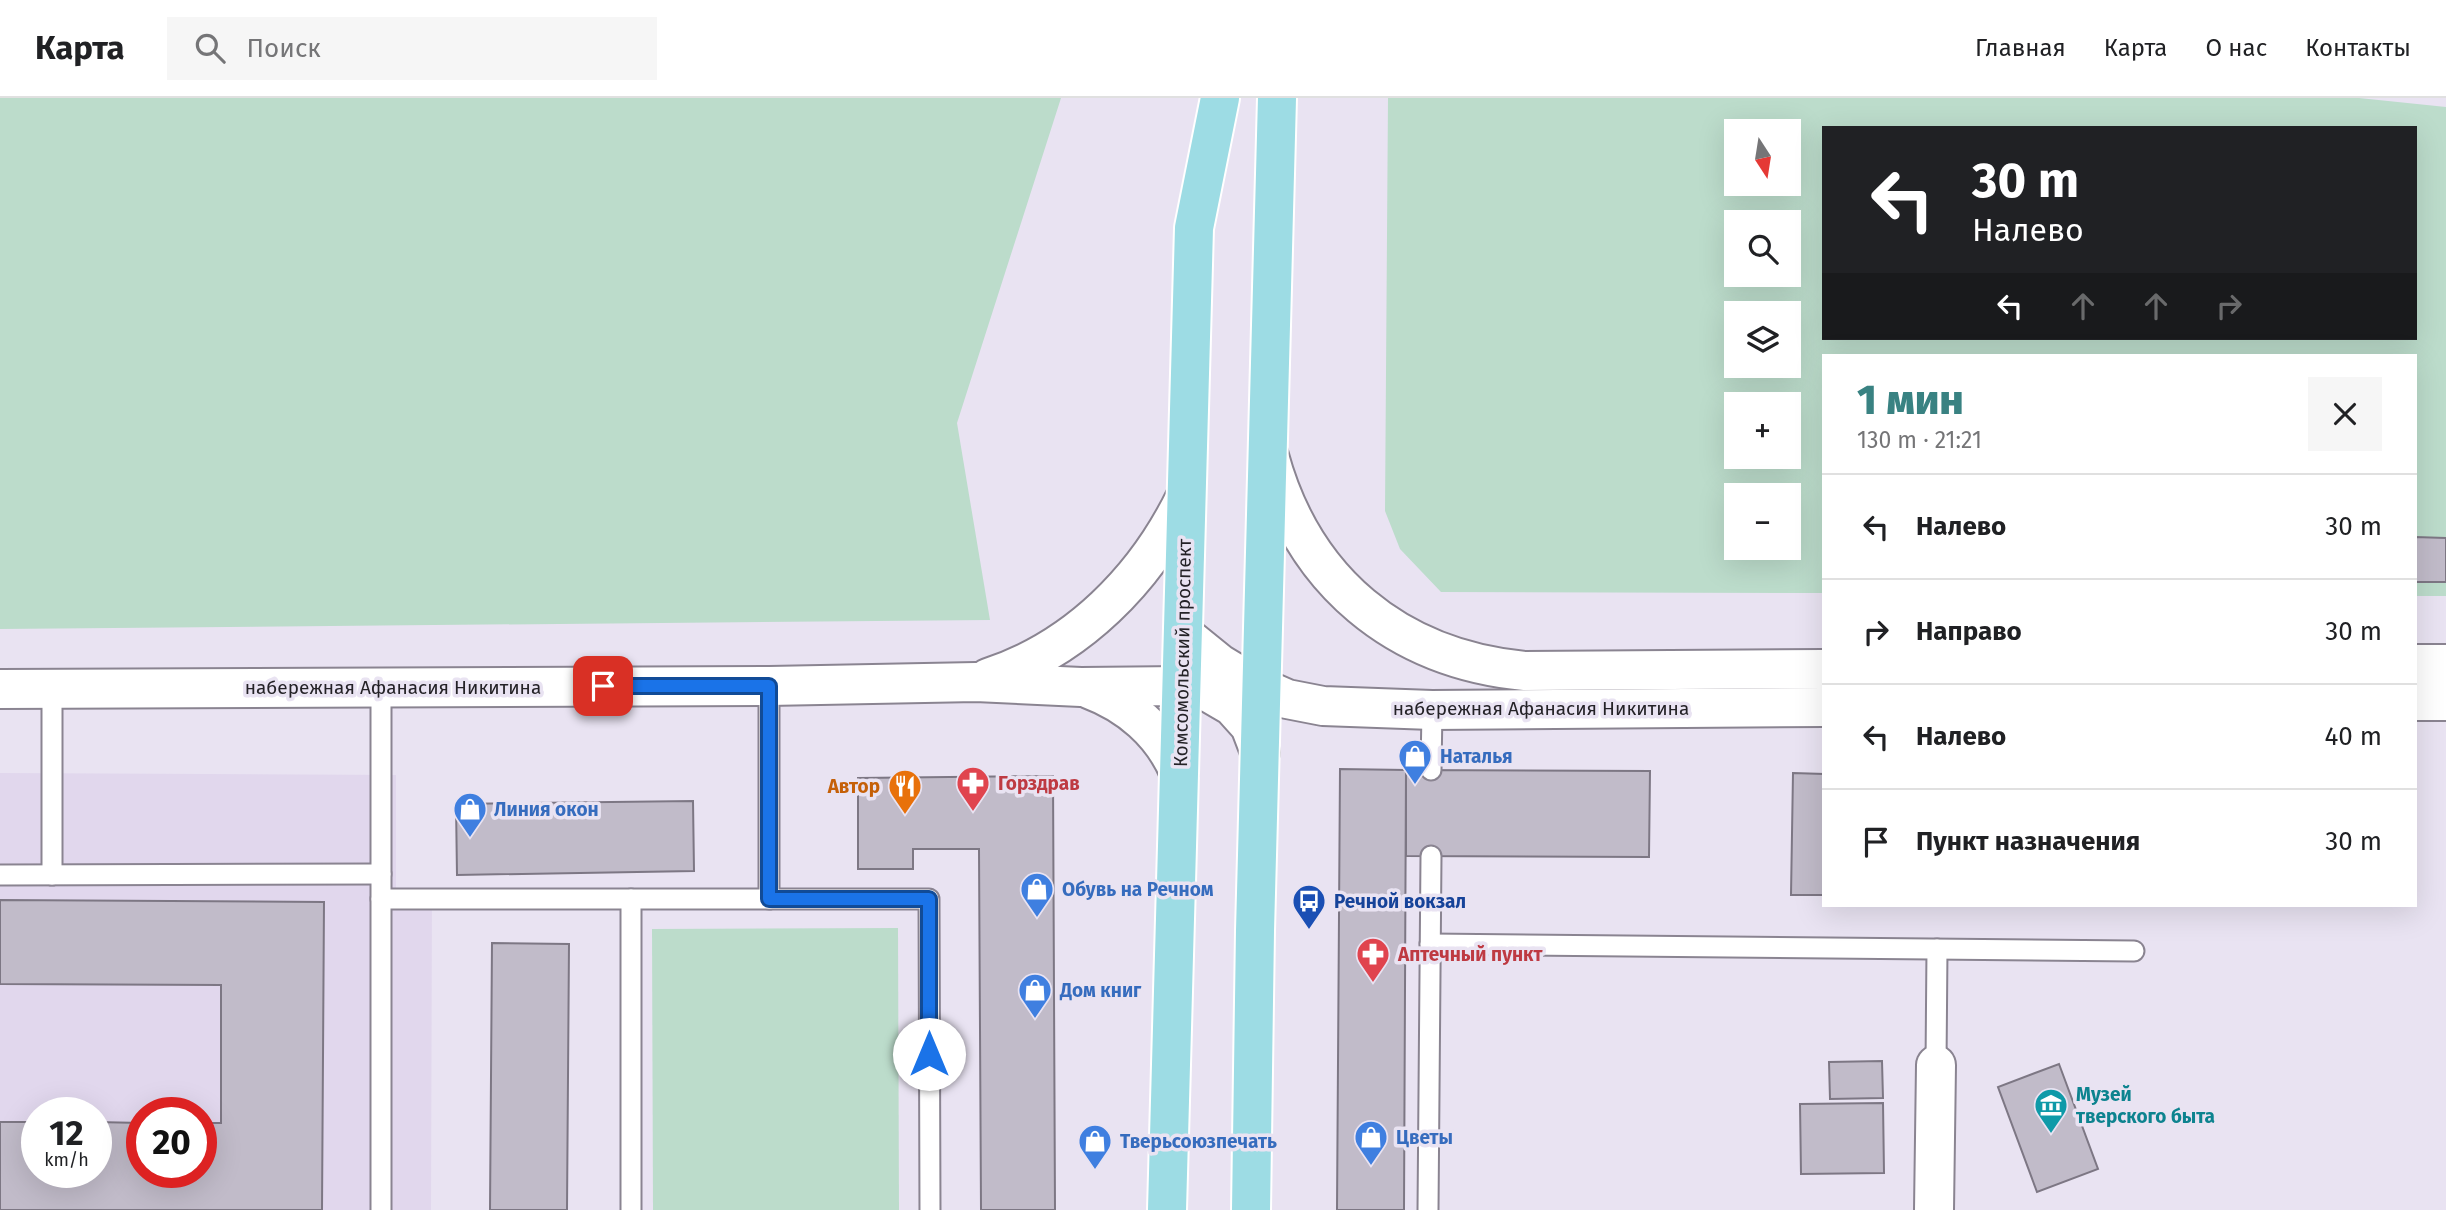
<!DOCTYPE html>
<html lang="ru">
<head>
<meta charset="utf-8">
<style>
	body { margin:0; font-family:"Fira Sans",sans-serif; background:#f6f6f6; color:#202124; height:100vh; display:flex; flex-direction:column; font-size:26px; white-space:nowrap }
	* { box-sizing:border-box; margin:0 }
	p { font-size:23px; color:#757577 }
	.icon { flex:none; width:38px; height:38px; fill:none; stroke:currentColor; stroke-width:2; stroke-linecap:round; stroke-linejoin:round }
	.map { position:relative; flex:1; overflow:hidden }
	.side { position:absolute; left:1822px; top:256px; width:595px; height:553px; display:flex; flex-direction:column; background:#fff; border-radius:0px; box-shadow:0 7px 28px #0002 }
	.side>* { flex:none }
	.guide { position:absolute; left:1822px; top:28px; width:595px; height:214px; border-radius:0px; box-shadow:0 7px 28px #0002; background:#202124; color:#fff; overflow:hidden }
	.needle { width:46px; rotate:168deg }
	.buttons { position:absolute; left:1724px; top:21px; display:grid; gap:14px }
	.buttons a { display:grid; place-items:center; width:77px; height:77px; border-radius:0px; background:#fff; box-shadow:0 7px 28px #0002; font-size:35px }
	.speed { position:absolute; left:21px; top:999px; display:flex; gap:14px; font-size:35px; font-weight:700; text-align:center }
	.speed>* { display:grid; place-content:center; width:91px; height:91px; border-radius:50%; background:#fff; box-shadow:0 7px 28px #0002; line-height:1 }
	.speed small { font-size:18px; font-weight:400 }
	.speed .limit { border:10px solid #d22; background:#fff; color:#111 }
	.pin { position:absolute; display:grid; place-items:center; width:60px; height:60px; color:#fff; margin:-30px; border-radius:14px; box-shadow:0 4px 10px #0006 }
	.me { position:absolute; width:77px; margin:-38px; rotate:0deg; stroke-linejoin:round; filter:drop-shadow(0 0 5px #0008) }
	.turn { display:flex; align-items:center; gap:24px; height:147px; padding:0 35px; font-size:32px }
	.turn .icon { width:91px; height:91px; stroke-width:2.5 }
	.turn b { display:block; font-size:49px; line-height:60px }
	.lanes { display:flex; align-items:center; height:66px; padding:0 35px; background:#0003; justify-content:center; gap:35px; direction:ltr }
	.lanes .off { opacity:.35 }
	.round { display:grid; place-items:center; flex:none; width:74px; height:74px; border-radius:0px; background:#f6f6f6 }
	.overview { display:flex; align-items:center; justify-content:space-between; height:119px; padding:0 35px }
	h1 { font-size:42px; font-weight:800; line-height:52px; color:#398282 }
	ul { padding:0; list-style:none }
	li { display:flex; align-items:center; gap:21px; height:105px; padding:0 35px; border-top:2px solid #e0e0e0 }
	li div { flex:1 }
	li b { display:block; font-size:26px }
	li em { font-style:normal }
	header { display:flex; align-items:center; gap:42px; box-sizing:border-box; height:98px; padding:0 35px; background:#fff; border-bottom:2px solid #e0e0e0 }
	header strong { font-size:33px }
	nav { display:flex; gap:38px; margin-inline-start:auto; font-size:24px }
	.search { width:490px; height:63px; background:#f6f6f6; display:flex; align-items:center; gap:18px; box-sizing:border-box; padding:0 24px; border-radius:0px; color:#757577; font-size:26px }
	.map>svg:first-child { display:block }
</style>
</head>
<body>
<header>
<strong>Карта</strong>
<div class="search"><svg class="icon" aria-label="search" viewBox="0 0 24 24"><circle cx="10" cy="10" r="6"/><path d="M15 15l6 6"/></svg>Поиск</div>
<nav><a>Главная</a><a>Карта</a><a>О нас</a><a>Контакты</a></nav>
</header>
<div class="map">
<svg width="2446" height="1112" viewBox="0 0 2446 1112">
	<rect width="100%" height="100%" fill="#e9e3f2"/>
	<!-- built -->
	<path fill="#e1d7ed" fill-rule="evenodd" d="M0 675 396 677V794H432L431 1112H0ZM37 1015H96V1074H37ZM142 1015H201V1074H142Z"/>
	<!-- green -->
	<g fill="#bcdccb" fill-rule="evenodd">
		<polygon points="0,0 1061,0 957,325 990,522 0,531"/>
		<path d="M1388 0H2359L2446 9V498H2415V257H1824L1823 495 1441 494 1400 451 1385 413ZM1824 30H2415V240H1824ZM1736 33H1788V86H1736ZM1736 124H1788V177H1736ZM1736 215H1788V268H1736ZM1736 306H1788V359H1736ZM1736 397H1788V450H1736Z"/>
		<polygon points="898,830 899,1112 653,1112 652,831"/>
	</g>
	<!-- building -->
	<g fill="#c1bbc9" stroke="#7d7784" stroke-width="2">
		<polygon points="2415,439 2446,440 2446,484 2415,484"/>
		<polygon points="1340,671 1406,672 1404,1112 1337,1112"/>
		<polygon points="1406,672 1650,673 1649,759 1406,758"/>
		<polygon points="1793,675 1824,676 1824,797 1791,797"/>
		<polygon points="1053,678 1055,1112 981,1112 979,751 913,751 913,771 858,771 858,680"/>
		<polygon points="693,703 694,773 457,777 456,706"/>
		<polygon points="0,802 324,804 322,1112 0,1112 0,1024 37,1024 37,1074 96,1074 96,1024 142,1025 142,1074 201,1074 201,1025 221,1025 221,887 0,886"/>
		<polygon points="492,845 569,846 567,1112 490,1112"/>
		<polygon points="1882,963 1883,1000 1830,1001 1829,964"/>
		<polygon points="2059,966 2098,1071 2037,1094 1998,989"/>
		<polygon points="1883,1005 1884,1075 1801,1076 1800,1006"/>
	</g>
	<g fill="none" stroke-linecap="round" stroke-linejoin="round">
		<defs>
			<g id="service">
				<polyline points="769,588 769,801 929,801 930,1112"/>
				<polyline points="381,589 381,801 769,801"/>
				<polyline points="52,591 52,777"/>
				<polyline points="1431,672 1432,612"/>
				<polyline points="0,777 381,776"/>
				<polyline points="381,801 381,1112"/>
				<polyline points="631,801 631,1112"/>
				<polyline points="1430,846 2134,853"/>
				<polyline points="1936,967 1937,851"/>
				<polyline points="1428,1112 1431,758"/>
			</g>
			<polyline id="minor" points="1934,1112 1936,967"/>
			<g id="tertiary">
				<path d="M988 580C1077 551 1146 481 1186 398"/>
				<polyline points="0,591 769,588 976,584 1081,589 1182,588 1208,594 1232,608 1250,628 1260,654"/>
				<path d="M1089 591C1129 606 1162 634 1179 674"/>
			</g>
			<g id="secondary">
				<path d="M1269 358C1303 483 1396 561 1525 573L1824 571"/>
				<polyline points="1183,536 1220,566 1253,586 1287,601 1323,608 1432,612 1824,609"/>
				<polyline points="2415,566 2446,566"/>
				<polyline points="2415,603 2446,603"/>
			</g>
			<g id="primary">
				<polyline points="1167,1112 1194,130 1220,0"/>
				<polyline points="1251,1112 1255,833 1277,0"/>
			</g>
		</defs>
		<!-- service casing -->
		<use href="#service" stroke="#8a8491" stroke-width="23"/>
		<!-- minor casing -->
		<use href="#minor" stroke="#8a8491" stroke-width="42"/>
		<!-- tertiary casing -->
		<use href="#tertiary" stroke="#8a8491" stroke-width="42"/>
		<!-- secondary casing -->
		<use href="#secondary" stroke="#8a8491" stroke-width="42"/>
		<!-- primary casing -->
		<use href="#primary" stroke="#fff" stroke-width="42"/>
		<!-- service -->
		<use href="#service" stroke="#fff" stroke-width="19"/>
		<!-- minor -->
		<use href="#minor" stroke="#fff" stroke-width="38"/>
		<!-- tertiary -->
		<use href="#tertiary" stroke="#fff" stroke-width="38"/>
		<!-- secondary -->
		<use href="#secondary" stroke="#fff" stroke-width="38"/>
		<!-- primary -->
		<use href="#primary" stroke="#9ddce4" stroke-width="38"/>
	</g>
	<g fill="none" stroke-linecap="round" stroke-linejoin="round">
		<defs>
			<polyline id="route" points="603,588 769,588 769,801 929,801 929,956"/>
		</defs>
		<!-- route casing -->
		<use href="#route" stroke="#114b97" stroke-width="18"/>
		<!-- route -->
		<use href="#route" stroke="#1a73e8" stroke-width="12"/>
	</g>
	<!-- icons -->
	<defs>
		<symbol id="shop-pin" viewBox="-11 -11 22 30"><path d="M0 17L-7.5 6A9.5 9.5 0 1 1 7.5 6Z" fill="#3f7fe0" stroke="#e9e3f2"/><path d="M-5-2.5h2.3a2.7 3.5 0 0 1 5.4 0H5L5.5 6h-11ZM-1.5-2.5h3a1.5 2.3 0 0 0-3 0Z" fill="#fff"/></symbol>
		<symbol id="pharmacy-pin" viewBox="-11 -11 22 30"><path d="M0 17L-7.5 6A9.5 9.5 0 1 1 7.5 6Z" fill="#e0444e" stroke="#e9e3f2"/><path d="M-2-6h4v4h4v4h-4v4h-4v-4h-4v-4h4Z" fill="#fff"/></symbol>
		<symbol id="restaurant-pin" viewBox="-11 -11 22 30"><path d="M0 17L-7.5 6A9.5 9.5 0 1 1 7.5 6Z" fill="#e8710a" stroke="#e9e3f2"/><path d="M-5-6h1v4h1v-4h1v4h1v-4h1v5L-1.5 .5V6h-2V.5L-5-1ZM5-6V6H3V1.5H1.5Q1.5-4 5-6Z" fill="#fff"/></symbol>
		<symbol id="bus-pin" viewBox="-11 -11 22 30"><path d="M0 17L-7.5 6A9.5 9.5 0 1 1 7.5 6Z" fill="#1a4fb4" stroke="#e9e3f2"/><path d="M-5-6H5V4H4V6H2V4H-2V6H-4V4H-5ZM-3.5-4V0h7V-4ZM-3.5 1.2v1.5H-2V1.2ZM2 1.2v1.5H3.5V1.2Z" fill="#fff"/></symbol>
		<symbol id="museum-pin" viewBox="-11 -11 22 30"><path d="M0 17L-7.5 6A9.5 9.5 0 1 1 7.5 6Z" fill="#0f9aa8" stroke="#e9e3f2"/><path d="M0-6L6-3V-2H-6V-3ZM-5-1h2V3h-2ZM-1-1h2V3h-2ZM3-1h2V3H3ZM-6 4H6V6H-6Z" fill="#fff"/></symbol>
	</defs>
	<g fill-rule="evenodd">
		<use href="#shop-pin" x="1396" y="639" width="38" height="52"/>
		<use href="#pharmacy-pin" x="954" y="666" width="38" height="52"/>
		<use href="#restaurant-pin" x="886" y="669" width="38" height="52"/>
		<use href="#shop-pin" x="451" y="692" width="38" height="52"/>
		<use href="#shop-pin" x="1018" y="772" width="38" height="52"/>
		<use href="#bus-pin" x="1290" y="784" width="38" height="52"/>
		<use href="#pharmacy-pin" x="1354" y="837" width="38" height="52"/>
		<use href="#shop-pin" x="1016" y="873" width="38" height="52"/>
		<use href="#museum-pin" x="2032" y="988" width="38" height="52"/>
		<use href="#shop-pin" x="1352" y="1020" width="38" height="52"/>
		<use href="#shop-pin" x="1076" y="1024" width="38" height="52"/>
	</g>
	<g text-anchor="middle" stroke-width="7" stroke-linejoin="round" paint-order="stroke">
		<!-- street labels -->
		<g font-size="19" fill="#242227" stroke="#e9e3f2">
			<text transform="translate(1182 555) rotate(-89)" y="7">Комсомольский проспект</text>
			<text x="393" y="596">набережная Афанасия Никитина</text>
			<text x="1541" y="617">набережная Афанасия Никитина</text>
		</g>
		<!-- shop labels -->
		<g font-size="19" font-weight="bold" fill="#366cbe" stroke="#e9e3f2" text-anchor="start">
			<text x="1440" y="665">Наталья</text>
			<text x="494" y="718">Линия окон</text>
			<text x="1062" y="798">Обувь на Речном</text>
			<text x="1060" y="899">Дом книг</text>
			<text x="1396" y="1046">Цветы</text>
			<text x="1120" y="1050">Тверьсоюзпечать</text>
		</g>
		<!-- health labels -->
		<g font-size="19" font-weight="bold" fill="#be3a42" stroke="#e9e3f2" text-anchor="start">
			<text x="998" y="692">Горздрав</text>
			<text x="1398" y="863">Аптечный пункт</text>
		</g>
		<!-- food labels -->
		<g font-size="19" font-weight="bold" fill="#c56008" stroke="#e9e3f2" text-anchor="end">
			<text x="880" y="695">Автор</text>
		</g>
		<!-- transit labels -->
		<g font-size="19" font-weight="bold" fill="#164399" stroke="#e9e3f2" text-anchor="start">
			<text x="1334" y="810">Речной вокзал</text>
		</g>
		<!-- culture labels -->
		<g font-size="19" font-weight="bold" fill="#0d838f" stroke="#e9e3f2" text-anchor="start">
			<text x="2076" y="1003">Музей<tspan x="2076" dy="22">тверского быта</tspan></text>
		</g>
	</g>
</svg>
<div class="buttons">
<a><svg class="needle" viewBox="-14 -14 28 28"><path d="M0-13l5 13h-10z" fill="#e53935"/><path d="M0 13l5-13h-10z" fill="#757577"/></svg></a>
<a><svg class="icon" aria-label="search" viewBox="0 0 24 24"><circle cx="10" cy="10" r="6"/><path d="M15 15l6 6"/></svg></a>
<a><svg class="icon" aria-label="layers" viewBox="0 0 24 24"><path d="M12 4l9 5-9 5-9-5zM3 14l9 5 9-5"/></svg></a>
<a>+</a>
<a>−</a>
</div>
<div class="speed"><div>12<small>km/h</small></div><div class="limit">20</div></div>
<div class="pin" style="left:603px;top:588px;background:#d93025"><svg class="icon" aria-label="arrive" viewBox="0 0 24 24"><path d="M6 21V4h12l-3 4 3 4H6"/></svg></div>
<svg class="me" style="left:929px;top:956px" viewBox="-20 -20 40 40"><circle r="19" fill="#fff"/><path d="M0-13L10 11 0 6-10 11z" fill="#1a73e8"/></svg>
<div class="guide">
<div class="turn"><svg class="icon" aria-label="left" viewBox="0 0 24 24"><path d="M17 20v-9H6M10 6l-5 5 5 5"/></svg><div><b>30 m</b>Налево</div></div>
<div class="lanes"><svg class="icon" aria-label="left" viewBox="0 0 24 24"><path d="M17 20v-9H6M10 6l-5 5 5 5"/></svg><svg class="icon off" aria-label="ahead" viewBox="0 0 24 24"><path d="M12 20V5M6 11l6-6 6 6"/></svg><svg class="icon off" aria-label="ahead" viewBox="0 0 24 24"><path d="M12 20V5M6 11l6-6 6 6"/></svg><svg class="icon off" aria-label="right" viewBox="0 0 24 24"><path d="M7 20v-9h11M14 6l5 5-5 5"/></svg></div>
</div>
<section class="side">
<div class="overview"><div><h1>1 мин</h1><p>130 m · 21:21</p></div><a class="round"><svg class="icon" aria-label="close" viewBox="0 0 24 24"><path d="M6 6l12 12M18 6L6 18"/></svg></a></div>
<ul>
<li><svg class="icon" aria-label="left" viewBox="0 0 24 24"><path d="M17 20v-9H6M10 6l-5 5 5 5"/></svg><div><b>Налево</b></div><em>30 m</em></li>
<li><svg class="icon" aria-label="right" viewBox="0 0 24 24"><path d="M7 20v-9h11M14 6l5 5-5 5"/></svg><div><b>Направо</b></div><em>30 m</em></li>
<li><svg class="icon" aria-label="left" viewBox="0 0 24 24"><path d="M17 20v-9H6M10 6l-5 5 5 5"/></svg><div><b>Налево</b></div><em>40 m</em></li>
<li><svg class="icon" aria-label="arrive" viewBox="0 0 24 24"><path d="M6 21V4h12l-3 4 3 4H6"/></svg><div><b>Пункт назначения</b></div><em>30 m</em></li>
</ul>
</section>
</div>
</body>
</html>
